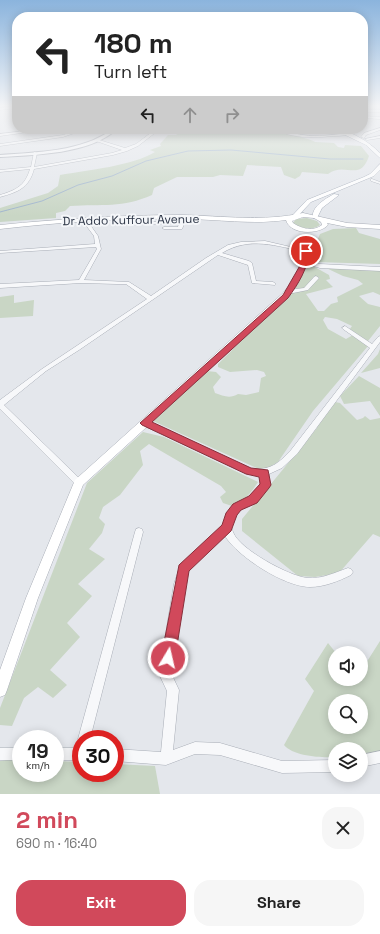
<!DOCTYPE html>
<html lang="en">
<head>
<meta charset="utf-8">
<style>
	body { margin:0; font-family:"Space Grotesk",sans-serif; background:#f6f6f6; color:#222; height:100vh; display:flex; flex-direction:column; font-size:15px; white-space:nowrap }
	* { box-sizing:border-box; margin:0 }
	p { font-size:13px; color:#767676 }
	.icon { flex:none; width:22px; height:22px; fill:none; stroke:currentColor; stroke-width:2; stroke-linecap:round; stroke-linejoin:round }
	.map { position:relative; height:794px; overflow:hidden }
	.panel { display:flex; flex-direction:column; background:#fff; flex:1 }
	.panel>* { flex:none }
	.top-card { position:absolute; left:12px; top:12px; width:356px; height:122px; border-radius:16px; box-shadow:0 2px 10px #0003; background:#fff; color:#222; overflow:hidden }
	.buttons { position:absolute; left:328px; top:646px; display:grid; gap:8px }
	.buttons a { display:grid; place-items:center; width:40px; height:40px; border-radius:50%; background:#fff; box-shadow:0 2px 10px #0003; font-size:20px }
	.speed { position:absolute; left:12px; top:730px; display:flex; gap:8px; font-size:20px; font-weight:700; text-align:center }
	.speed>* { display:grid; place-content:center; width:52px; height:52px; border-radius:50%; background:#fff; box-shadow:0 2px 10px #0003; line-height:1 }
	.speed small { font-size:10px; font-weight:400 }
	.speed .limit { border:6px solid #d22; background:#fff; color:#111 }
	.pin { position:absolute; display:grid; place-items:center; width:34px; height:34px; color:#fff; margin:-17px; border:2px solid #fff; border-radius:50%; box-shadow:0 1px 4px #0007 }
	.me { position:absolute; width:44px; margin:-22px; rotate:9deg; stroke-linejoin:round; filter:drop-shadow(0 0 3px #0008) }
	.turn { display:flex; align-items:center; gap:14px; height:84px; padding:0 16px; font-size:18px }
	.turn .icon { width:52px; height:52px; stroke-width:2.5 }
	.turn b { display:block; font-size:28px; line-height:34px }
	.lanes { display:flex; align-items:center; height:38px; padding:0 16px; background:#0003; justify-content:center; gap:20px; direction:ltr }
	.lanes .off { opacity:.35 }
	.round { display:grid; place-items:center; flex:none; width:42px; height:42px; border-radius:16px; background:#f6f6f6 }
	.overview { display:flex; align-items:center; justify-content:space-between; height:68px; padding:0 16px }
	h1 { font-size:24px; font-weight:700; line-height:30px; color:#d1495b }
	.action { display:flex; gap:8px; margin-top:auto; padding:8px 16px }
	.action a { flex:1; height:46px; border-radius:16px; background:#d1495b; color:#fff; font-size:16px; font-weight:700; line-height:46px; text-align:center }
	.action a+a { background:#f6f6f6; color:#222 }
	.map>svg:first-child { display:block }
</style>
</head>
<body>
<div class="map">
<svg width="380" height="794" viewBox="0 0 380 794">
	<rect width="100%" height="100%" fill="#e4e7ec"/>
	<!-- green -->
	<g fill="#c9d6c5" fill-rule="evenodd">
		<path d="M178 129H259C266 133 270 130 278 131 282 132 314 140 315 142L334 143 338 147 344 148 345 145 361 146 369 156C360 183 345 161 328 174L302 172 300 176 295 179 284 175 281 167 247 165 243 176 220 175 213 177H177L154 188 152 195C123 208 101 204 70 206L65 211 56 213V218L0 222V208L48 193 58 186 60 175C88 170 132 166 155 152L150 150 161 146 160 144 168 135H176L181 131Z"/>
		<path d="M307 218 317 221 320 225C311 231 301 229 293 223L296 219Z"/>
		<polygon points="356,228 359,233 380,239 380,264 315,262 313,259 318,252 317,241 320,234 333,229"/>
		<path d="M307 265 313 266 329 275 330 279 326 280 333 287 306 294 318 311H324L331 304 338 302 337 297 363 284 358 280 343 276 322 266 380 269V295L373 292 359 296 368 304 380 307V326L368 341 349 330 352 326 337 319 325 317 323 320 328 329 346 339 353 335 368 346 313 411 278 462 268 468 259 469 153 421 207 371 216 372 221 377 213 387 215 393C223 396 230 399 238 394L246 395 259 392 261 378 266 376 264 372 257 370 230 372 218 367V364L293 290Z"/>
		<polygon points="14,295 14,303 34,300 33,316 0,318 0,297"/>
		<polygon points="380,349 380,368 361,373 378,354"/>
		<polygon points="359,376 380,388 380,416 370,401 344,404 340,396"/>
		<polygon points="335,402 340,403 357,420 363,418 365,416 370,420 380,418 380,537 373,534 339,573 315,577 298,576 242,531 242,519 317,428 315,427"/>
		<path d="M143 432 164 437 258 482C251 493 245 501 232 506L223 503 220 497 226 492 221 486 149 444 140 451 143 465 120 495 103 507 99 518 105 524 102 533 89 549 105 559 78 584 92 596 67 623 80 637 50 670 67 685 53 698 38 687 24 698 12 726 0 725V708L87 483Z"/>
		<path d="M380 641V753L361 755V749H335V757C321 758 293 756 284 745L314 691 305 679 328 643 336 653 335 679H361V671ZM335 701H361V727H335Z"/>
		<polygon points="13,759 21,760 21,773 55,773 55,761 81,762 81,773 115,773 115,764 155,766 160,794 0,794 0,761"/>
	</g>
	<g fill="none" stroke-linecap="round" stroke-linejoin="round">
		<!-- stream -->
		<polyline stroke="#9fb4cc" stroke-width="1" points="0,212 42,201 78,185 112,176 146,161 188,151 231,150 330,159 363,159"/>
		<defs>
			<g id="minor">
				<polygon points="17,106 17,108 0,110 0,108"/>
				<rect x="363" y="110" width="17" height="2"/>
				<polygon points="363,116 380,117 380,119 363,118"/>
				<polygon points="380,128 380,130 366,135 364,138 361,137 364,133"/>
				<polygon points="41,129 50,129 0,136 0,134"/>
				<polygon points="81,129 86,129 63,137 0,146 0,144 63,135"/>
				<path d="M156 129H160L138 146 127 151 113 155 34 169C29 188 18 192 0 197V195C16 190 25 186 30 169L0 172V170L31 167 34 152 37 153 34 167 112 153 122 150 96 141V139L125 148 136 144Z"/>
				<path d="M275 129C285 129 294 134 303 135 318 137 332 135 347 133L349 134C344 136 338 136 333 136 314 138 293 139 275 129Z"/>
				<polygon points="322,129 327,129 340,133 338,134"/>
				<polygon points="380,136 380,138 367,140 365,139"/>
				<polygon points="372,179 380,182 380,184 371,181 371,179"/>
				<polygon points="181,218 185,218 185,222 182,229 164,229 162,228 164,227 178,227 179,223 125,225 123,224 125,223 180,221"/>
				<path d="M82 219H86L98 236 101 249 84 280 129 282 151 296 206 258 228 245 241 242 265 241 308 251 306 252C276 246 250 236 222 253L249 261 252 263 256 281 273 282 276 284 275 285 252 283 248 265 218 255 79 350 46 371 4 405 82 481 83 483 82 485 79 486 76 485 0 409V400L42 369 147 299 126 284H117L81 283 0 288V284L79 280 97 249 96 247 0 253V251L95 244 94 236 82 220Z"/>
				<polygon points="305,260 320,264 380,267 380,271 320,268 303,263 303,261"/>
				<polygon points="316,276 319,278 308,290 288,294 285,292 288,290 304,288 314,277"/>
				<path d="M345 326 372 344 378 337 380 336V342L297 454 282 468 269 474V485L268 487C264 492 261 497 256 501 248 508 236 509 233 520 232 524 231 528 233 532 239 549 289 576 307 578 322 579 334 573 348 568L351 569 353 572 351 575C339 581 324 587 310 587 285 587 238 557 225 536L187 571 184 584 171 673 179 690 173 750 195 742 220 743 282 761 335 760V772L282 773 220 755 195 754 166 765 115 761V749L161 752 167 691 159 674 174 584 180 566 223 526C227 503 235 509 250 497 254 493 257 488 261 484V475L247 474 142 425 141 423 145 420 148 421 251 469C271 470 278 464 291 450L370 348 343 329 342 328Z"/>
				<polygon points="139,528 142,529 143,532 90,739 81,739 81,744 78,739 135,532 136,529"/>
				<rect x="0" y="748" width="21" height="12"/>
				<rect x="55" y="748" width="26" height="12"/>
				<polygon points="380,751 380,763 361,767 361,755"/>
			</g>
			<path id="tertiary" d="M113 129H117C90 154 35 155 0 157V155C37 152 82 152 113 129Z"/>
			<g id="secondary">
				<path d="M303 213 347 223 380 225V229L347 227 327 223 328 225C319 235 290 235 286 220 252 225 217 219 183 219 122 218 61 222 0 229V225C60 219 121 215 182 215 223 216 263 222 303 213ZM303 217 314 218 321 222 322 225C313 232 302 229 293 223L292 221Z"/>
				<polygon points="305,237 310,238 308,262 297,285 288,298 83,485 38,598 7,690 5,695 0,697 0,670 26,598 75,480 282,294 291,284 302,262"/>
			</g>
			<g id="primary">
				<path d="M333 129C349 129 369 142 380 153V158L366 145Z"/>
				<polygon points="380,164 380,170 374,176 311,202 296,218 291,217 307,200 364,177 370,174"/>
				<path d="M334 194 339 195 322 208 317 218H313C311 207 325 199 334 194Z"/>
			</g>
		</defs>
		<!-- minor casing -->
		<use href="#minor" stroke="#a9aeb7" stroke-width="1"/>
		<!-- tertiary casing -->
		<use href="#tertiary" stroke="#a9aeb7" stroke-width="2"/>
		<!-- secondary casing -->
		<use href="#secondary" stroke="#a9aeb7" stroke-width="1"/>
		<!-- primary casing -->
		<use href="#primary" stroke="#a3abb8" stroke-width="1"/>
		<!-- minor -->
		<use href="#minor" fill="#f7f8fa" fill-rule="evenodd"/>
		<!-- tertiary -->
		<use href="#tertiary" fill="#f7f8fa" fill-rule="evenodd"/>
		<!-- secondary -->
		<use href="#secondary" fill="#fff" fill-rule="evenodd"/>
		<!-- primary -->
		<use href="#primary" fill="#fff" fill-rule="evenodd"/>
	</g>
	<!-- sky -->
	<linearGradient id="sky" x2="0" y2="1"><stop stop-color="#8bb4dd"/><stop offset="0.49" stop-color="#f3f4f6"/><stop offset="1" stop-color="#f3f4f6" stop-opacity="0"/></linearGradient>
	<rect width="380" height="216" fill="url(#sky)"/>
	<!-- route -->
	<path fill="#d1495b" stroke="#882f3b" d="M303 250 309 251C308 269 298 284 288 298L152 422 251 468 268 470 271 485 269 488 257 503 241 510 237 515 231 531 189 571 175 658 173 663 168 666 163 663 161 658 179 565 222 525 226 513 233 504 249 496 260 484 259 477 246 474 142 425 140 423 283 295 302 262Z"/>
	<g text-anchor="middle" stroke-width="4" stroke-linejoin="round" paint-order="stroke">
		<!-- far-street labels -->
		<g font-size="12" fill="#2b3445" stroke="#f4f6f9">
			<text transform="translate(131 220) rotate(-1)" y="4">Dr Addo Kuffour Avenue</text>
		</g>
	</g>
</svg>
<div class="buttons">
<a><svg class="icon" aria-label="sound" viewBox="0 0 24 24"><path d="M4 9h4l5-4v14l-5-4H4zM17 9q2 3 0 6"/></svg></a>
<a><svg class="icon" aria-label="search" viewBox="0 0 24 24"><circle cx="10" cy="10" r="6"/><path d="M15 15l6 6"/></svg></a>
<a><svg class="icon" aria-label="layers" viewBox="0 0 24 24"><path d="M12 4l9 5-9 5-9-5zM3 14l9 5 9-5"/></svg></a>
</div>
<div class="speed"><div>19<small>km/h</small></div><div class="limit">30</div></div>
<div class="pin" style="left:306px;top:251px;background:#d93025"><svg class="icon" aria-label="arrive" viewBox="0 0 24 24"><path d="M6 21V4h12l-3 4 3 4H6"/></svg></div>
<svg class="me" style="left:168px;top:658px" viewBox="-20 -20 40 40"><circle r="17" fill="#d1495b" stroke="#fff" stroke-width="3"/><path d="M0-11L8 9 0 5-8 9z" fill="#fff"/></svg>
<div class="top-card">
<div class="turn"><svg class="icon" aria-label="left" viewBox="0 0 24 24"><path d="M17 20v-9H6M10 6l-5 5 5 5"/></svg><div><b>180 m</b>Turn left</div></div>
<div class="lanes"><svg class="icon" aria-label="left" viewBox="0 0 24 24"><path d="M17 20v-9H6M10 6l-5 5 5 5"/></svg><svg class="icon off" aria-label="ahead" viewBox="0 0 24 24"><path d="M12 20V5M6 11l6-6 6 6"/></svg><svg class="icon off" aria-label="right" viewBox="0 0 24 24"><path d="M7 20v-9h11M14 6l5 5-5 5"/></svg></div>
</div>
</div>
<section class="panel">
<div class="overview"><div><h1>2 min</h1><p>690 m · 16:40</p></div><a class="round"><svg class="icon" aria-label="close" viewBox="0 0 24 24"><path d="M6 6l12 12M18 6L6 18"/></svg></a></div>
<div class="action"><a>Exit</a><a>Share</a></div>
</section>
</body>
</html>
